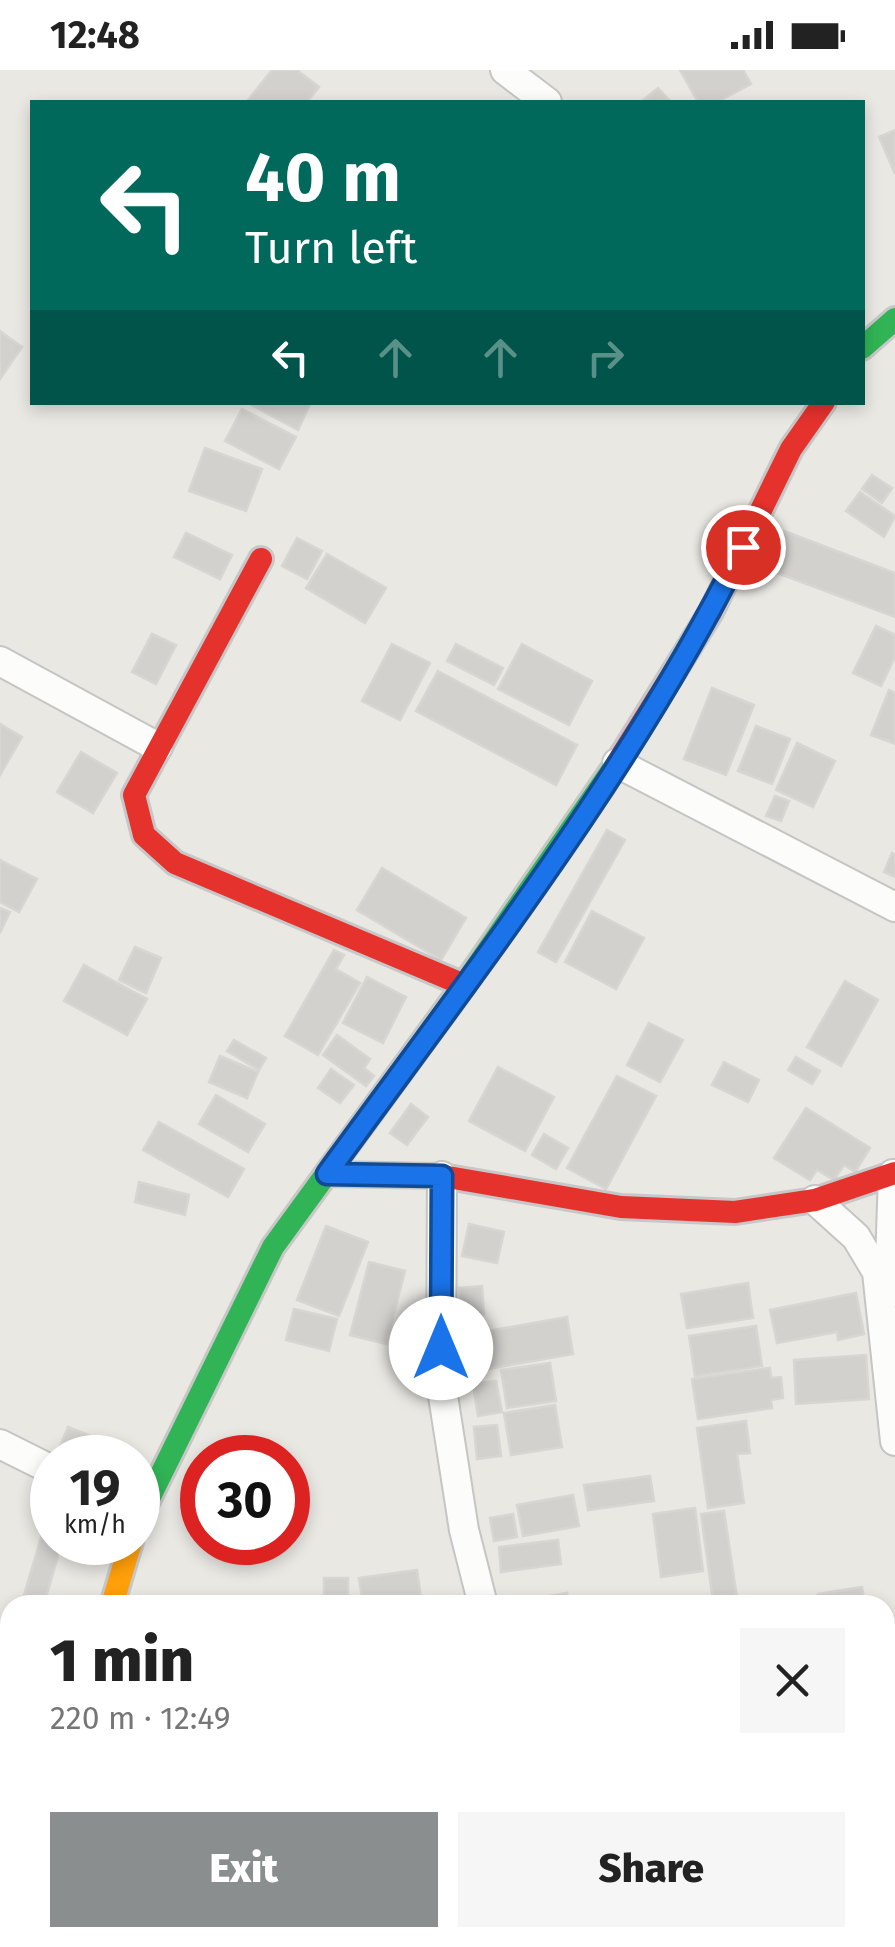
<!DOCTYPE html>
<html lang="en">
<head>
<meta charset="utf-8">
<style>
	body { margin:0; font-family:"Fira Sans",sans-serif; background:#f6f6f6; color:#222; height:100vh; display:flex; flex-direction:column; font-size:38px; white-space:nowrap }
	* { box-sizing:border-box; margin:0 }
	p { font-size:32px; color:#767676 }
	.icon { flex:none; width:55px; height:55px; fill:none; stroke:currentColor; stroke-width:2; stroke-linecap:round; stroke-linejoin:round }
	.map { position:relative; flex:1; overflow:hidden }
	.drawer { position:absolute; left:0px; top:1525px; width:895px; height:352px; display:flex; flex-direction:column; background:#fff; border-radius:30px 30px 0 0; box-shadow:0 5px 15px #0003 }
	.drawer>* { flex:none }
	.hud { position:absolute; left:30px; top:30px; width:835px; height:305px; border-radius:0px; box-shadow:0 5px 15px #0003; background:#00695c; color:#fff; overflow:hidden }
	.speed { position:absolute; left:30px; top:1365px; display:flex; gap:20px; font-size:50px; font-weight:700; text-align:center }
	.speed>* { display:grid; place-content:center; width:130px; height:130px; border-radius:50%; background:#fff; box-shadow:0 5px 15px #0003; line-height:1 }
	.speed small { font-size:25px; font-weight:400 }
	.speed .limit { border:15px solid #d22; background:#fff; color:#111 }
	.pin { position:absolute; display:grid; place-items:center; width:85px; height:85px; color:#fff; margin:-42px; border:5px solid #fff; border-radius:50%; box-shadow:0 2px 10px #0007 }
	.me { position:absolute; width:110px; margin:-55px; rotate:0deg; stroke-linejoin:round; filter:drop-shadow(0 0 8px #0008) }
	.turn { display:flex; align-items:center; gap:35px; height:210px; padding:0 50px; font-size:45px }
	.turn .icon { width:130px; height:130px; stroke-width:2.5 }
	.turn b { display:block; font-size:70px; line-height:85px }
	.lanes { display:flex; align-items:center; height:95px; padding:0 50px; background:#0003; justify-content:center; gap:50px; direction:ltr }
	.lanes .off { opacity:.35 }
	.round { display:grid; place-items:center; flex:none; width:105px; height:105px; border-radius:0px; background:#f6f6f6 }
	.summary { display:flex; align-items:center; justify-content:space-between; height:170px; padding:0 50px }
	h1 { font-size:60px; font-weight:800; line-height:75px }
	.action { display:flex; gap:20px; margin-top:auto; padding:20px 50px }
	.action a { flex:1; height:115px; border-radius:0px; background:#8b8e8e; color:#fff; font-size:40px; font-weight:800; line-height:115px; text-align:center }
	.action a+a { background:#f6f6f6; color:#222 }
	.status { display:flex; justify-content:space-between; align-items:center; height:70px; padding:0 50px; background:#fff; direction:ltr }
	.status svg { height:28px; fill:currentColor }
	.map>svg:first-child { display:block }
</style>
</head>
<body>
<div class="status"><b>12:48</b><svg viewBox="0 0 49 12"><path d="M0 12V9h3v3zM5 12V6h3v6zM10 12V3h3v9zM15 12V0h3v12zM26 1h20v11H26zM47 4h2v5h-2z"/></svg></div>
<div class="map">
<svg width="895" height="1877" viewBox="0 0 895 1877">
	<rect width="100%" height="100%" fill="#e9e8e3"/>
	<!-- building -->
	<g fill="#d2d1ce" stroke="#d8d6d2" stroke-width="2.5">
		<polygon points="272,0 297,0 319,17 307,32 251,32 248,30"/>
		<polygon points="680,0 743,0 751,14 717,32 698,32"/>
		<polygon points="658,18 671,32 641,32"/>
		<polygon points="895,60 895,104 879,67"/>
		<polygon points="0,261 22,277 0,309"/>
		<polygon points="246,332 311,332 298,360"/>
		<polygon points="242,339 296,367 279,399 225,371"/>
		<polygon points="205,378 262,399 246,441 189,421"/>
		<polygon points="872,405 892,418 882,433 862,419"/>
		<polygon points="860,422 895,446 884,467 846,441"/>
		<polygon points="784,461 895,503 895,547 769,500"/>
		<polygon points="186,463 232,485 220,509 174,487"/>
		<polygon points="297,468 322,481 307,509 282,496"/>
		<polygon points="327,484 386,518 365,553 306,518"/>
		<polygon points="876,556 895,565 895,587 881,616 853,603"/>
		<polygon points="152,564 176,575 156,614 132,602"/>
		<polygon points="392,574 430,593 400,650 362,631"/>
		<polygon points="456,574 503,598 494,615 447,591"/>
		<polygon points="522,574 592,611 569,655 498,619"/>
		<polygon points="438,601 577,675 556,715 416,641"/>
		<polygon points="712,618 754,635 726,705 684,689"/>
		<polygon points="889,620 895,623 895,674 871,665"/>
		<polygon points="0,654 22,667 0,705"/>
		<polygon points="756,656 790,669 772,714 738,701"/>
		<polygon points="797,673 835,691 813,737 776,720"/>
		<polygon points="81,682 117,703 93,743 57,722"/>
		<polygon points="775,726 789,731 781,751 766,746"/>
		<polygon points="607,760 625,770 556,892 538,882"/>
		<polygon points="892,783 895,784 895,807 884,802"/>
		<polygon points="0,790 37,809 19,842 0,832"/>
		<polygon points="382,798 466,848 441,890 357,840"/>
		<polygon points="0,838 10,842 0,863"/>
		<polygon points="592,841 644,868 616,919 565,892"/>
		<polygon points="135,877 161,888 146,923 119,910"/>
		<polygon points="334,880 344,885 336,899 360,913 318,985 285,966"/>
		<polygon points="84,895 147,929 127,965 64,931"/>
		<polygon points="367,907 406,927 383,973 343,953"/>
		<polygon points="845,911 878,930 841,996 807,977"/>
		<polygon points="649,953 683,970 660,1012 627,995"/>
		<polygon points="337,965 370,989 364,998 374,1006 366,1016 323,985"/>
		<polygon points="234,970 266,988 259,1000 227,981"/>
		<polygon points="220,986 258,1002 247,1028 209,1012"/>
		<polygon points="796,987 820,1001 812,1014 788,1000"/>
		<polygon points="724,992 759,1010 748,1032 712,1015"/>
		<polygon points="498,997 554,1027 525,1081 469,1051"/>
		<polygon points="331,999 354,1015 340,1033 318,1018"/>
		<polygon points="617,1006 656,1026 606,1119 567,1098"/>
		<polygon points="216,1025 265,1054 248,1082 199,1054"/>
		<polygon points="411,1034 428,1047 407,1075 390,1063"/>
		<polygon points="806,1038 870,1078 855,1102 844,1095 834,1110 817,1100 810,1110 774,1088"/>
		<polygon points="159,1052 244,1099 228,1127 143,1080"/>
		<polygon points="544,1064 568,1078 556,1099 532,1085"/>
		<polygon points="139,1112 189,1125 185,1145 135,1132"/>
		<polygon points="469,1154 504,1162 497,1193 462,1186"/>
		<polygon points="326,1156 368,1172 339,1246 297,1230"/>
		<polygon points="369,1192 405,1201 386,1274 350,1265"/>
		<polygon points="748,1213 753,1248 687,1258 681,1224"/>
		<polygon points="482,1216 484,1244 462,1246 459,1218"/>
		<polygon points="856,1223 864,1264 838,1270 837,1262 777,1273 770,1240"/>
		<polygon points="294,1239 337,1249 329,1281 286,1270"/>
		<polygon points="567,1247 573,1284 488,1299 482,1262"/>
		<polygon points="756,1256 762,1296 695,1306 689,1266"/>
		<polygon points="866,1285 869,1329 796,1334 794,1290"/>
		<polygon points="550,1293 556,1331 507,1338 501,1300"/>
		<polygon points="770,1298 771,1308 781,1307 783,1328 771,1330 772,1338 698,1349 692,1309"/>
		<polygon points="496,1311 502,1342 478,1346 473,1314"/>
		<polygon points="555,1335 562,1377 511,1385 504,1343"/>
		<polygon points="746,1351 750,1383 737,1384 744,1433 708,1438 697,1358"/>
		<polygon points="497,1355 501,1386 477,1389 474,1357"/>
		<polygon points="68,1357 96,1368 88,1388 55,1388"/>
		<polygon points="237,1372 278,1385 277,1388 232,1388"/>
		<polygon points="650,1406 654,1431 588,1440 584,1415"/>
		<polygon points="573,1425 579,1456 523,1466 517,1435"/>
		<polygon points="695,1438 703,1501 661,1507 653,1444"/>
		<polygon points="724,1441 737,1528 713,1531 701,1444"/>
		<polygon points="513,1444 517,1467 494,1471 490,1448"/>
		<polygon points="43,1461 52,1464 52,1472 62,1472 45,1531 24,1525"/>
		<polygon points="558,1470 561,1494 501,1502 499,1477"/>
		<polygon points="417,1500 422,1535 363,1535 359,1508"/>
		<rect x="324" y="1508" width="24" height="20"/>
		<polygon points="862,1517 865,1535 820,1535 818,1524"/>
		<polygon points="567,1523 569,1535 520,1535 520,1531"/>
		<polygon points="1,1857 10,1860 10,1868 32,1868 29,1877 0,1877"/>
		<polygon points="321,1868 364,1868 366,1877 323,1877"/>
		<polygon points="598,1868 654,1868 656,1877 599,1877"/>
	</g>
	<g fill="none" stroke-linecap="round" stroke-linejoin="round">
		<defs>
			<g id="street">
				<polyline points="505,0 547,32"/>
				<polyline points="0,591 158,677"/>
				<polyline points="617,693 895,837"/>
				<polyline points="442,1106 441,1313 464,1460 483,1535"/>
				<polyline points="815,1130 856,1167 877,1202 895,1371"/>
				<polyline points="889,1223 893,1104"/>
				<polyline points="0,1374 52,1400"/>
				<polyline points="540,1868 542,1877"/>
			</g>
			<g id="fast">
				<polyline points="862,278 895,249"/>
				<polyline points="138,1451 273,1177 464,915 617,693"/>
				<polyline points="0,1804 10,1782"/>
			</g>
			<polyline id="slow" points="112,1535 131,1472"/>
			<g id="jam">
				<polyline points="261,489 134,725 144,765 175,793 464,915"/>
				<polyline points="617,693 711,542 791,379 824,332"/>
				<polyline points="327,1104 442,1106 621,1137 735,1142 815,1130 895,1103"/>
			</g>
		</defs>
		<!-- street casing -->
		<use href="#street" stroke="#c5c5c4" stroke-width="32"/>
		<!-- fast casing -->
		<use href="#fast" stroke="#c6c7c6" stroke-width="28"/>
		<!-- slow casing -->
		<use href="#slow" stroke="#c6c7c6" stroke-width="28"/>
		<!-- jam casing -->
		<use href="#jam" stroke="#c6c7c6" stroke-width="28"/>
		<!-- street -->
		<use href="#street" stroke="#fcfcfb" stroke-width="28"/>
		<!-- fast -->
		<use href="#fast" stroke="#30b455" stroke-width="22"/>
		<!-- slow -->
		<use href="#slow" stroke="#ff9f0a" stroke-width="22"/>
		<!-- jam -->
		<use href="#jam" stroke="#e5322d" stroke-width="22"/>
	</g>
	<g fill="none" stroke-linecap="round" stroke-linejoin="round">
		<defs>
			<path id="route" d="M441 1278 442 1106 327 1104C474 902 632 701 743 477"/>
		</defs>
		<!-- route casing -->
		<use href="#route" stroke="#114b97" stroke-width="25"/>
		<!-- route -->
		<use href="#route" stroke="#1a73e8" stroke-width="18"/>
	</g>
</svg>
<div class="speed"><div>19<small>km/h</small></div><div class="limit">30</div></div>
<div class="pin" style="left:743px;top:477px;background:#d93025"><svg class="icon" aria-label="arrive" viewBox="0 0 24 24"><path d="M6 21V4h12l-3 4 3 4H6"/></svg></div>
<svg class="me" style="left:441px;top:1278px" viewBox="-20 -20 40 40"><circle r="19" fill="#fff"/><path d="M0-13L10 11 0 6-10 11z" fill="#1a73e8"/></svg>
<div class="hud">
<div class="turn"><svg class="icon" aria-label="left" viewBox="0 0 24 24"><path d="M17 20v-9H6M10 6l-5 5 5 5"/></svg><div><b>40 m</b>Turn left</div></div>
<div class="lanes"><svg class="icon" aria-label="left" viewBox="0 0 24 24"><path d="M17 20v-9H6M10 6l-5 5 5 5"/></svg><svg class="icon off" aria-label="ahead" viewBox="0 0 24 24"><path d="M12 20V5M6 11l6-6 6 6"/></svg><svg class="icon off" aria-label="ahead" viewBox="0 0 24 24"><path d="M12 20V5M6 11l6-6 6 6"/></svg><svg class="icon off" aria-label="right" viewBox="0 0 24 24"><path d="M7 20v-9h11M14 6l5 5-5 5"/></svg></div>
</div>
<section class="drawer">
<div class="summary"><div><h1>1 min</h1><p>220 m · 12:49</p></div><a class="round"><svg class="icon" aria-label="close" viewBox="0 0 24 24"><path d="M6 6l12 12M18 6L6 18"/></svg></a></div>
<div class="action"><a>Exit</a><a>Share</a></div>
</section>
</div>
</body>
</html>
